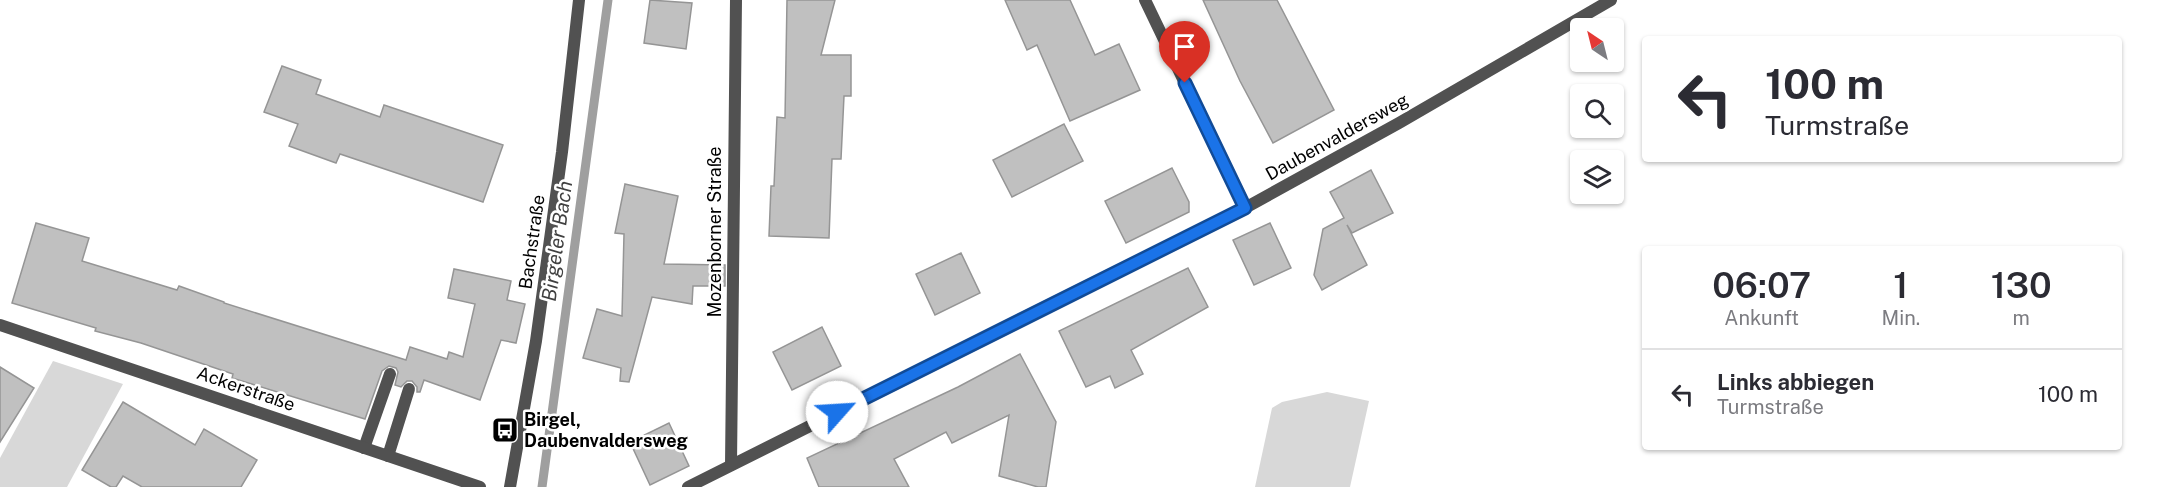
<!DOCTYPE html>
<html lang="de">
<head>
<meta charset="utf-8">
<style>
	body { margin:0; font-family:"Public Sans",sans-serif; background:#f2f2f3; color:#2b2b33; height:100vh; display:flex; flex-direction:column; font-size:22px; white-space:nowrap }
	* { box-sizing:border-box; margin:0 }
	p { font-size:20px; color:#7c7c81 }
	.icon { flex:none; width:33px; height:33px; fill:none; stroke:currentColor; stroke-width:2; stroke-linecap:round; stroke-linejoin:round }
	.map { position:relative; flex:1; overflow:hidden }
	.details { position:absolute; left:1642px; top:246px; width:480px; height:204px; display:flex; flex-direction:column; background:#fff; border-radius:6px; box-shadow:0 2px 4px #0004 }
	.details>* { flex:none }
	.banner { position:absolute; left:1642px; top:36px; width:480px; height:126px; border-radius:6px; box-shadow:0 2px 4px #0004; background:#fff; color:#2b2b33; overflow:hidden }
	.needle { width:39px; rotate:325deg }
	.tools { position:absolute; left:1570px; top:18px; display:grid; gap:12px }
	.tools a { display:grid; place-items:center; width:54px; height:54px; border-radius:6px; background:#fff; box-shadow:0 2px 4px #0004; font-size:30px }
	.pin { position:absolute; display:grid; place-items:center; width:51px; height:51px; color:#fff; margin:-62px -26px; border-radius:50% 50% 50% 0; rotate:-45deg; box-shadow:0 0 6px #0007 }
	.pin .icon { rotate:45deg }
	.me { position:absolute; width:66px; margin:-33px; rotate:64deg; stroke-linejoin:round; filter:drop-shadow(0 0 4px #0008) }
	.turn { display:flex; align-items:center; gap:21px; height:126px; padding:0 24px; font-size:27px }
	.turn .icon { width:78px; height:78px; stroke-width:2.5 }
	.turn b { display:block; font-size:42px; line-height:51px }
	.eta { display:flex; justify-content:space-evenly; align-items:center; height:102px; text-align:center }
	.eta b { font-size:36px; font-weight:600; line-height:42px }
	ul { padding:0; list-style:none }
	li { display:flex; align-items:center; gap:18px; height:90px; padding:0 24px; border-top:2px solid #e1e1e2 }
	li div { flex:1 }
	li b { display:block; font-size:22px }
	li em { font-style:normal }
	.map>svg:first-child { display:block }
</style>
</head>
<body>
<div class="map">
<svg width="2159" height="487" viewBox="0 0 2159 487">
	<rect width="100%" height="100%" fill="#fff"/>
	<!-- green -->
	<g fill="#d8d8d8">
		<polygon points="53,361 123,384 67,487 0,487 0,458"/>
		<polygon points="1327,392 1369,401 1350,487 1255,487 1272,408 1282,402"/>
	</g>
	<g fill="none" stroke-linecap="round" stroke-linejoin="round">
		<!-- stream -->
		<polyline stroke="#9f9f9f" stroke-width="9" points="542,487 608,0"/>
	</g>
	<!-- building -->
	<g fill="#c0c0c0" stroke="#959595" stroke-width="1.5">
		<polygon points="650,0 692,3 686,49 644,43"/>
		<polygon points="787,0 835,0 821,55 851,55 851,96 844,96 841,159 832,159 829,238 769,236 771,186 774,186 777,117 785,118"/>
		<polygon points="1005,0 1070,0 1095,55 1119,44 1140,90 1070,121 1037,45 1027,50"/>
		<polygon points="1203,0 1277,0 1334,110 1273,143 1240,81"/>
		<polygon points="282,66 321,80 316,94 380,117 384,105 503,145 483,202 340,154 336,163 289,146 298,124 264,112"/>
		<polygon points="1064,124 1083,161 1012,197 993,160"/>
		<polygon points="1172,168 1189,202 1189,212 1126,243 1105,201"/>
		<polygon points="1371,170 1393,213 1352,233 1347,225 1367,265 1322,290 1314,275 1323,229 1344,218 1330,192"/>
		<polygon points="625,184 678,196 664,264 725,265 725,286 693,286 692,304 652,297 629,382 620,381 621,368 583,358 597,309 622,316 624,234 615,233"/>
		<polygon points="36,223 89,238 82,261 177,290 179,286 224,302 224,303 406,360 410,347 447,359 449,352 463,357 475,304 448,298 454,269 511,281 507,300 525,304 516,343 501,340 480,400 424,380 420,392 417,392 417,387 412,381 407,381 401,387 395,385 398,372 396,368 389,366 382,371 365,419 232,378 233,374 141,343 95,331 96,328 12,303"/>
		<polygon points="1270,223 1291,268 1254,285 1233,240"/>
		<polygon points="961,253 980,293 935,315 916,274"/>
		<polygon points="1188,268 1208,307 1131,350 1143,374 1115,388 1110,376 1086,387 1059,331"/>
		<polygon points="822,327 841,366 792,390 773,352"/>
		<polygon points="1020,354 1056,422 1046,487 1038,487 999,476 1009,415 952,443 946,432 894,459 909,487 819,487 807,458 958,387"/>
		<polygon points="0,367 34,388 0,442"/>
		<polygon points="123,402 195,445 204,429 257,460 241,487 142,487 123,476 116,487 111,487 82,470"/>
		<polygon points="669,423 689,466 650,485 630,442"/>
	</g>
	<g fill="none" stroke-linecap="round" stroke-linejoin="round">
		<!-- lane -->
		<g stroke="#515151" stroke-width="12">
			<polyline points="364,448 390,374"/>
			<polyline points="388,456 409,389"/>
		</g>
		<!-- street -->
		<g stroke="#515151" stroke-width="12">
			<polyline points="1145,0 1245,208"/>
			<polyline points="0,325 480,487"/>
			<polyline points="731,465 736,0"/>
			<polyline points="510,487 536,341 562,152 579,0"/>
			<polyline points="688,487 1245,208 1399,123 1611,0"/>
		</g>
	</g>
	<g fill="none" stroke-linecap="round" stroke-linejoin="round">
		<defs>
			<polyline id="route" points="837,412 1245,208 1185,83"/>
		</defs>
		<!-- route casing -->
		<use href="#route" stroke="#114b97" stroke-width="15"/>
		<!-- route -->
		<use href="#route" stroke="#1a73e8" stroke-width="10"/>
	</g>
	<!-- icons -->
	<defs>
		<symbol id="bus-square" viewBox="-11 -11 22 22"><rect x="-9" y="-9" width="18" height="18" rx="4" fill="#000" stroke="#fff"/><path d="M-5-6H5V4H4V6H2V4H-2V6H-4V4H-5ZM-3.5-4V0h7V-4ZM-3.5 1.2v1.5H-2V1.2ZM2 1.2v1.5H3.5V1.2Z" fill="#fff"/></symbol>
	</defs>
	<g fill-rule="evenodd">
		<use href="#bus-square" x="490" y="415" width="30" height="30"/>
	</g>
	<g text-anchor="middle" stroke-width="5" stroke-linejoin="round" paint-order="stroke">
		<!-- street labels -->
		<g font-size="18" fill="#000" stroke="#fff">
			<text transform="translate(1337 137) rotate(-29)" y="6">Daubenvaldersweg</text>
			<text transform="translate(715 232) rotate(-90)" y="6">Mozenborner Straße</text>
			<text transform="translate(532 242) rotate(-82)" y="6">Bachstraße</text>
			<text transform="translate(246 389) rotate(19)" y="6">Ackerstraße</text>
		</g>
		<!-- poi labels -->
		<g font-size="18" font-weight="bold" fill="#000" stroke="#fff" text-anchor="start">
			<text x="524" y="426">Birgel,<tspan x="524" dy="21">Daubenvaldersweg</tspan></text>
		</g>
		<!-- water labels -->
		<g font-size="20" font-style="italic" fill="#404040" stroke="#fff">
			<text transform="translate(557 241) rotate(-82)" y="7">Birgeler Bach</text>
		</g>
	</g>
</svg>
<div class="tools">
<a><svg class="needle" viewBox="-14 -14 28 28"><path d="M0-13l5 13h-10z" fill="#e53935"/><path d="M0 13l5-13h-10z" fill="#7c7c81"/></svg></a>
<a><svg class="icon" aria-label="search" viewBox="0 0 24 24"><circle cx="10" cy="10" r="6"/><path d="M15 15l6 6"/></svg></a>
<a><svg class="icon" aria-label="layers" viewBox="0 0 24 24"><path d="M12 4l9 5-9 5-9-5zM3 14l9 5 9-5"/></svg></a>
</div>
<div class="pin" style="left:1185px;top:83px;background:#d93025"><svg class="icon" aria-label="arrive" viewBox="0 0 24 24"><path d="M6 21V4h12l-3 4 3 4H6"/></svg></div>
<svg class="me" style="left:837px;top:412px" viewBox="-20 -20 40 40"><circle r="19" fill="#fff"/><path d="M0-13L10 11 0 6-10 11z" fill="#1a73e8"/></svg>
<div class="banner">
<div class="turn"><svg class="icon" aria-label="left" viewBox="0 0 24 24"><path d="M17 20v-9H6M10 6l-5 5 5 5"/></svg><div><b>100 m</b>Turmstraße</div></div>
</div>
<section class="details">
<div class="eta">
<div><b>06:07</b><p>Ankunft</p></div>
<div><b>1</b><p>Min.</p></div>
<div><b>130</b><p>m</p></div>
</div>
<ul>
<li><svg class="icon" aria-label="left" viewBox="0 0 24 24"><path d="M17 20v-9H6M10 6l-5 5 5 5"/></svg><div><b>Links abbiegen</b><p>Turmstraße</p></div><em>100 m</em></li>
</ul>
</section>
</div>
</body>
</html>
